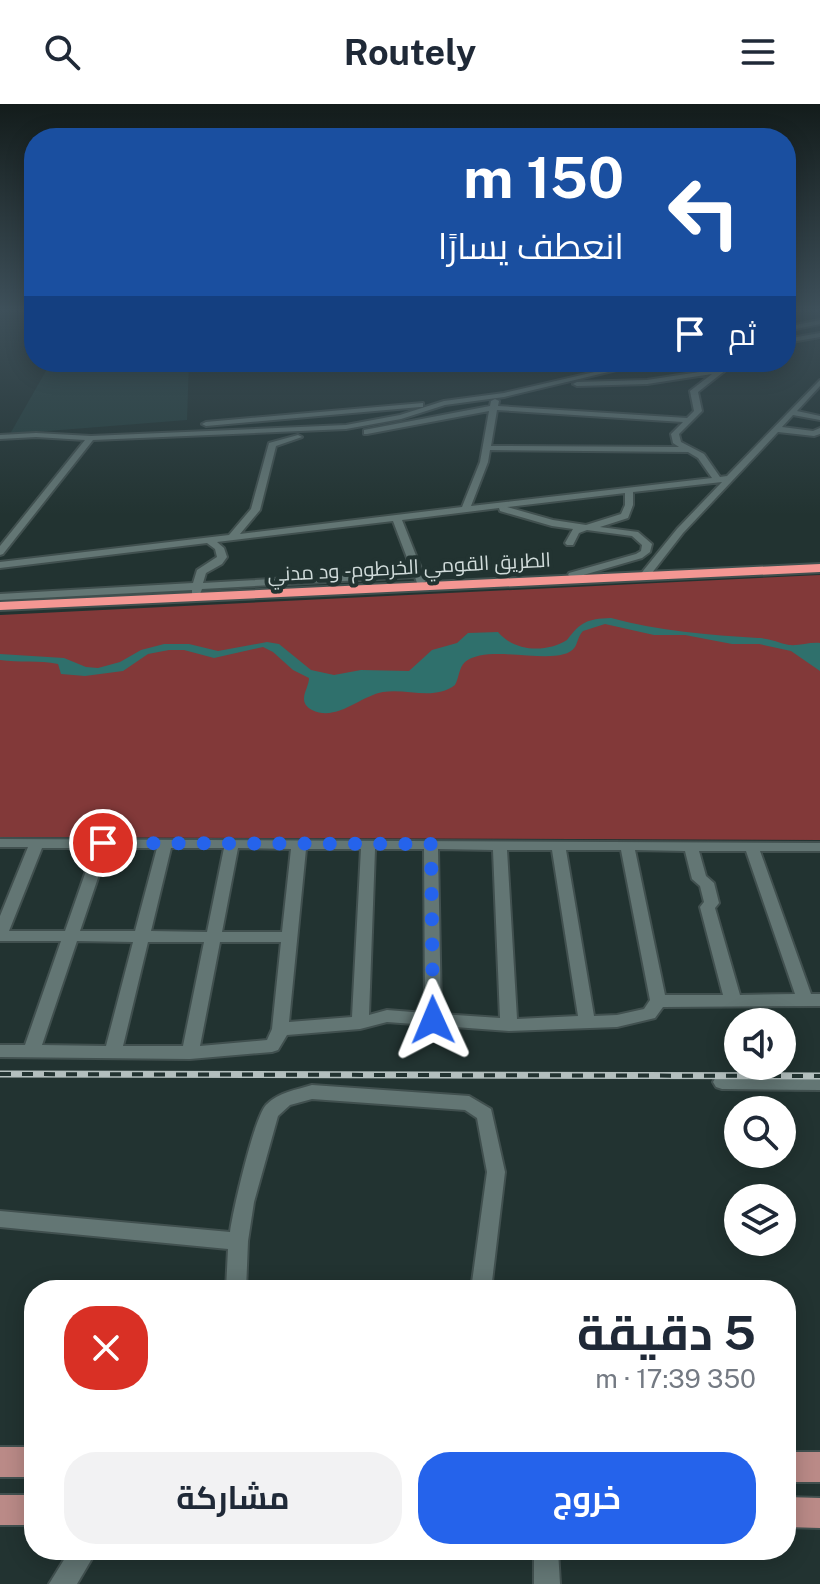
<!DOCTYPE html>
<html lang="ar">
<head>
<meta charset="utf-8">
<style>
	body { margin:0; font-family:"Public Sans",Cairo,sans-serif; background:#f2f2f3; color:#1f2937; direction:rtl; height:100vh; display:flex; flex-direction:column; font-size:30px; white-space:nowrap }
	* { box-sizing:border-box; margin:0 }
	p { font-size:26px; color:#747a83 }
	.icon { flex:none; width:44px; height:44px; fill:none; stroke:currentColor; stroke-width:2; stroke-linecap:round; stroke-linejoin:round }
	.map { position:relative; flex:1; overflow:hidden; direction:ltr }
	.details { position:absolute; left:24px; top:1176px; width:772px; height:280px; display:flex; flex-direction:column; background:#fff; border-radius:32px; box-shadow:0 4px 20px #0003; direction:rtl }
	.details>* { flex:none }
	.hud { position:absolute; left:24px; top:24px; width:772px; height:244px; border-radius:32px; box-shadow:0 4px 20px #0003; direction:rtl; background:#1a4fa0; color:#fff; overflow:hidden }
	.fabs { position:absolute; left:724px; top:904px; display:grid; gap:16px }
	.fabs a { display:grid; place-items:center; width:72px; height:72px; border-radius:50%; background:#fff; box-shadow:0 4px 20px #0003; font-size:40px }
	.pin { position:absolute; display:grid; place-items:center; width:68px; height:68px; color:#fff; margin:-34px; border:4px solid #fff; border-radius:50%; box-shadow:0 2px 8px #0007 }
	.me { position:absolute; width:88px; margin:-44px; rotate:359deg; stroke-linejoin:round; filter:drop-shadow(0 0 6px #0008) }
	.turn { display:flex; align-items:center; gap:28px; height:168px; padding:0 40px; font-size:36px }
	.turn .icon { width:104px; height:104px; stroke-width:2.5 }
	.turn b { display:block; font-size:56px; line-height:68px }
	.then { display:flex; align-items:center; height:76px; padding:0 40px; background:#0003; gap:16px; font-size:30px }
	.round { display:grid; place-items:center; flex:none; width:84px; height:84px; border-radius:32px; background:#f2f2f3 }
	.summary { display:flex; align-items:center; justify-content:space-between; height:136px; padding:0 40px }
	h1 { font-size:48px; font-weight:700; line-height:60px }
	.button { display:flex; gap:16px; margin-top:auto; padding:16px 40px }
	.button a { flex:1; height:92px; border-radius:32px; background:#2563eb; color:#fff; font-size:32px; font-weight:700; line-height:92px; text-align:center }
	.button a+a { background:#f2f2f3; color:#1f2937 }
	header { display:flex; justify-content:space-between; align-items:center; height:104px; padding:0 40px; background:#fff; font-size:36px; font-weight:700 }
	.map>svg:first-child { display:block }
</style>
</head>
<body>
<header><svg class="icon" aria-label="menu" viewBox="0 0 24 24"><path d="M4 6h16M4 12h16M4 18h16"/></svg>Routely<svg class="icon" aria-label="search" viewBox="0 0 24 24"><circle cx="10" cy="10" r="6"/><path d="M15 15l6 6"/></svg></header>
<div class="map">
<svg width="820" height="1480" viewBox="0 0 820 1480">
	<rect width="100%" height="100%" fill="#223331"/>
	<!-- built -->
	<polygon fill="#27403e" points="51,258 189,258 187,316 10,330"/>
	<!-- green -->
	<polygon fill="#823939" points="820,471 820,736 0,733 0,511"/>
	<!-- water -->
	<path fill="#2f706c" d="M611 514C659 527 709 531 758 534 769 534 779 539 789 541 799 542 810 538 820 539V567L791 547 759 540H732L685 531H654L605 520 583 527C578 532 578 538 575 543 560 565 490 538 465 558 459 563 459 574 455 581 434 597 407 584 383 588 360 592 337 618 312 606 296 597 309 585 309 574L293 566 273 548 263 543 214 554 184 546H169L148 550 123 567 85 572 61 570 58 560C39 556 19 559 0 556V550L64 554 86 563 98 564 120 558 141 546 164 540H189L218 547 267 538 279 540 311 566 334 571 361 566 409 567 432 546 457 539 468 529 498 528C515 548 546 549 567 536 581 518 586 515 611 514Z"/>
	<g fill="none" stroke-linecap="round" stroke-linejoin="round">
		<defs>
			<g id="minor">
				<polygon points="820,216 820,220 786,227 786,223"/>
				<polygon points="820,229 820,233 786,239 786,235"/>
				<polygon points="638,258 650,258 504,293 445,301 401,315 346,325 93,336 3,450 0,451 0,442 85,336 36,333 0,335 0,331 36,329 91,332 346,321 400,311 444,297 504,289"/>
				<path d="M729 258H736L698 288 702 307 679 330 681 338 704 350 720 373 727 372 820 276V282L797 307 820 312V316L793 311 782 323 813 327 820 324V330L814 332 778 328 683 429 648 474 639 472 677 425 722 378 633 388V401L628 414 600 423 638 428 652 440 650 448 642 454 573 474 568 471 569 469 636 450 641 447 642 441 632 432 587 426 579 429 573 441H567L565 439 573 425 552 422 500 407 499 404 402 416 426 477 421 480 417 479 415 473 202 485 200 490H192V486L0 496V490L193 479 197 466 217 453 215 445 207 439 0 464V458L229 431 251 405 269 339 298 331 302 333 276 342 260 406 240 430 462 403 480 358 489 307 367 330H364V326L490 302 491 297 495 295 499 297 498 302 687 314 694 307 690 287 712 270 647 280 577 282 573 280 577 278 647 276 719 265ZM497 306 683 318 671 330 673 339 679 343 491 342ZM490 346 688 348 698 354 712 374 471 402 488 358ZM625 389V401L621 410 586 421 553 416 507 403ZM393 417 412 467 203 479 206 469 222 460 227 453 224 444 217 438Z"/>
				<polygon points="423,299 423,303 420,303 206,322 202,320 206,318"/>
				<path d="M0 735 820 739V747H760L811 890H820V902L663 903 655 914 617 923 509 927 387 918 360 925 287 931 278 946 272 948 190 955 0 953V941H25L61 837H0V812L28 743H0ZM42 744H94L65 827H9ZM108 744H157L135 827H80ZM171 744H224L207 828 151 827ZM238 744 291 745 282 828H222ZM306 745H361L352 913 289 918ZM375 745H424L425 909 387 906 369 911ZM438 745 493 746 500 914 441 910ZM507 746H552L578 912 517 915ZM566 746H621L650 896 644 905 617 911 594 912ZM635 746 685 747 692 775 700 782 704 798 700 803 723 891H665ZM699 747H746L795 890 740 891 715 804 719 799 714 779 706 772ZM77 837 133 838 106 942 42 941ZM148 838H204L183 942H123ZM220 838H281L272 925 267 936 200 942Z"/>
				<polygon points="722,971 820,972 820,986 722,985 716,983 713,978 716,973"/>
				<path d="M312 981 469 992 491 1005 505 1068 491 1186H471L487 1068 477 1014 465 1006 312 995 290 1001 278 1012 254 1098 248 1137 246 1186H226L228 1145 0 1123V1107L230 1128C233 1106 254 1014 266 1001 279 988 296 986 312 981Z"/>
				<polygon points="70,1446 97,1446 77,1480 49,1480"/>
				<polygon points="534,1446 558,1446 560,1480 534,1480"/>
			</g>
			<g id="major">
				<rect x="0" y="1343" width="34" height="30"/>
				<rect x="786" y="1348" width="34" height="30"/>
				<rect x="0" y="1391" width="34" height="30"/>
				<polygon points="786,1393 820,1394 820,1424 786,1423"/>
			</g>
			<polygon id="highway" points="820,460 820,468 0,506 0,498"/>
		</defs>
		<!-- minor casing -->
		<use href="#minor" stroke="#41504f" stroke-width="4"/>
		<!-- major casing -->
		<use href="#major" stroke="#41504f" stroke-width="4"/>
		<!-- highway casing -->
		<use href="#highway" stroke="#41504f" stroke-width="4"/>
		<!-- minor -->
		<use href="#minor" fill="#637674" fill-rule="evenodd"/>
		<!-- major -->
		<use href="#major" fill="#ba8a87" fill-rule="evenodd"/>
		<!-- highway -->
		<use href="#highway" fill="#f49793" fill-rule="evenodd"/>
		<defs>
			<polyline id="rail" points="0,970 820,972"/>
		</defs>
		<!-- rail casing -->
		<use href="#rail" stroke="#b3bfbe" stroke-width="7"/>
		<!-- rail -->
		<use href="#rail" stroke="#223331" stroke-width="4" stroke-dasharray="11" stroke-linecap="butt"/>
	</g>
	<!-- sky -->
	<linearGradient id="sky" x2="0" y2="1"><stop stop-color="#131c1b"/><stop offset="0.5" stop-color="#3e505a"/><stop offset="1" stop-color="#3e505a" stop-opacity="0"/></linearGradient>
	<rect width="820" height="411" fill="url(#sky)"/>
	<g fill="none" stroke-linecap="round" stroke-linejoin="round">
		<!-- route -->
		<polyline stroke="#2563eb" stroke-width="14" stroke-dasharray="0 25.2" points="103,739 431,740 433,916"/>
	</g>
	<g text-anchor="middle" stroke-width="8" stroke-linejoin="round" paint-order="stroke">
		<!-- far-street labels -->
		<g font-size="20" fill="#d0dbda" stroke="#223331">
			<text transform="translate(409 463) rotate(-3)" y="7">الطريق القومي الخرطوم - ود مدني</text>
		</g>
	</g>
</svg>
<div class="fabs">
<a><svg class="icon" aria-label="sound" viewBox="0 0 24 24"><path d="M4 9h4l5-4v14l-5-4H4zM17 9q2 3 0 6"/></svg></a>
<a><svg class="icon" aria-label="search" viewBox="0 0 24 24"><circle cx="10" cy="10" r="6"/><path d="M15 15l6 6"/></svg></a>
<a><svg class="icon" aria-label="layers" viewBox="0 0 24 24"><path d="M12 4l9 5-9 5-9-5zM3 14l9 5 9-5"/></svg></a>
</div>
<div class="pin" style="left:103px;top:739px;background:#d93025"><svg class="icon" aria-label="arrive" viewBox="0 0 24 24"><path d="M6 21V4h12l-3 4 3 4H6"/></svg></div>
<svg class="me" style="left:433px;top:916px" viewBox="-20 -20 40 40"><path d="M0-17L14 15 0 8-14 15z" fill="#2563eb" stroke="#fff" stroke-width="4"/></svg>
<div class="hud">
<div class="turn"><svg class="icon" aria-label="left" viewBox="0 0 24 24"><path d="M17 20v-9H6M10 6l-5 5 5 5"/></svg><div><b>150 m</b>انعطف يسارًا</div></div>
<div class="then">ثم<svg class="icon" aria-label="arrive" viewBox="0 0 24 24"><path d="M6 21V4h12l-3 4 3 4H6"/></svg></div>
</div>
<section class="details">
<div class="summary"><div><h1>5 دقيقة</h1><p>350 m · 17:39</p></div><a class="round" style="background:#d93025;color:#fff"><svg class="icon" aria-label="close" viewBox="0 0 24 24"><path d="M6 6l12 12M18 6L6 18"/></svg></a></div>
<div class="button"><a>خروج</a><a>مشاركة</a></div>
</section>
</div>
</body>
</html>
